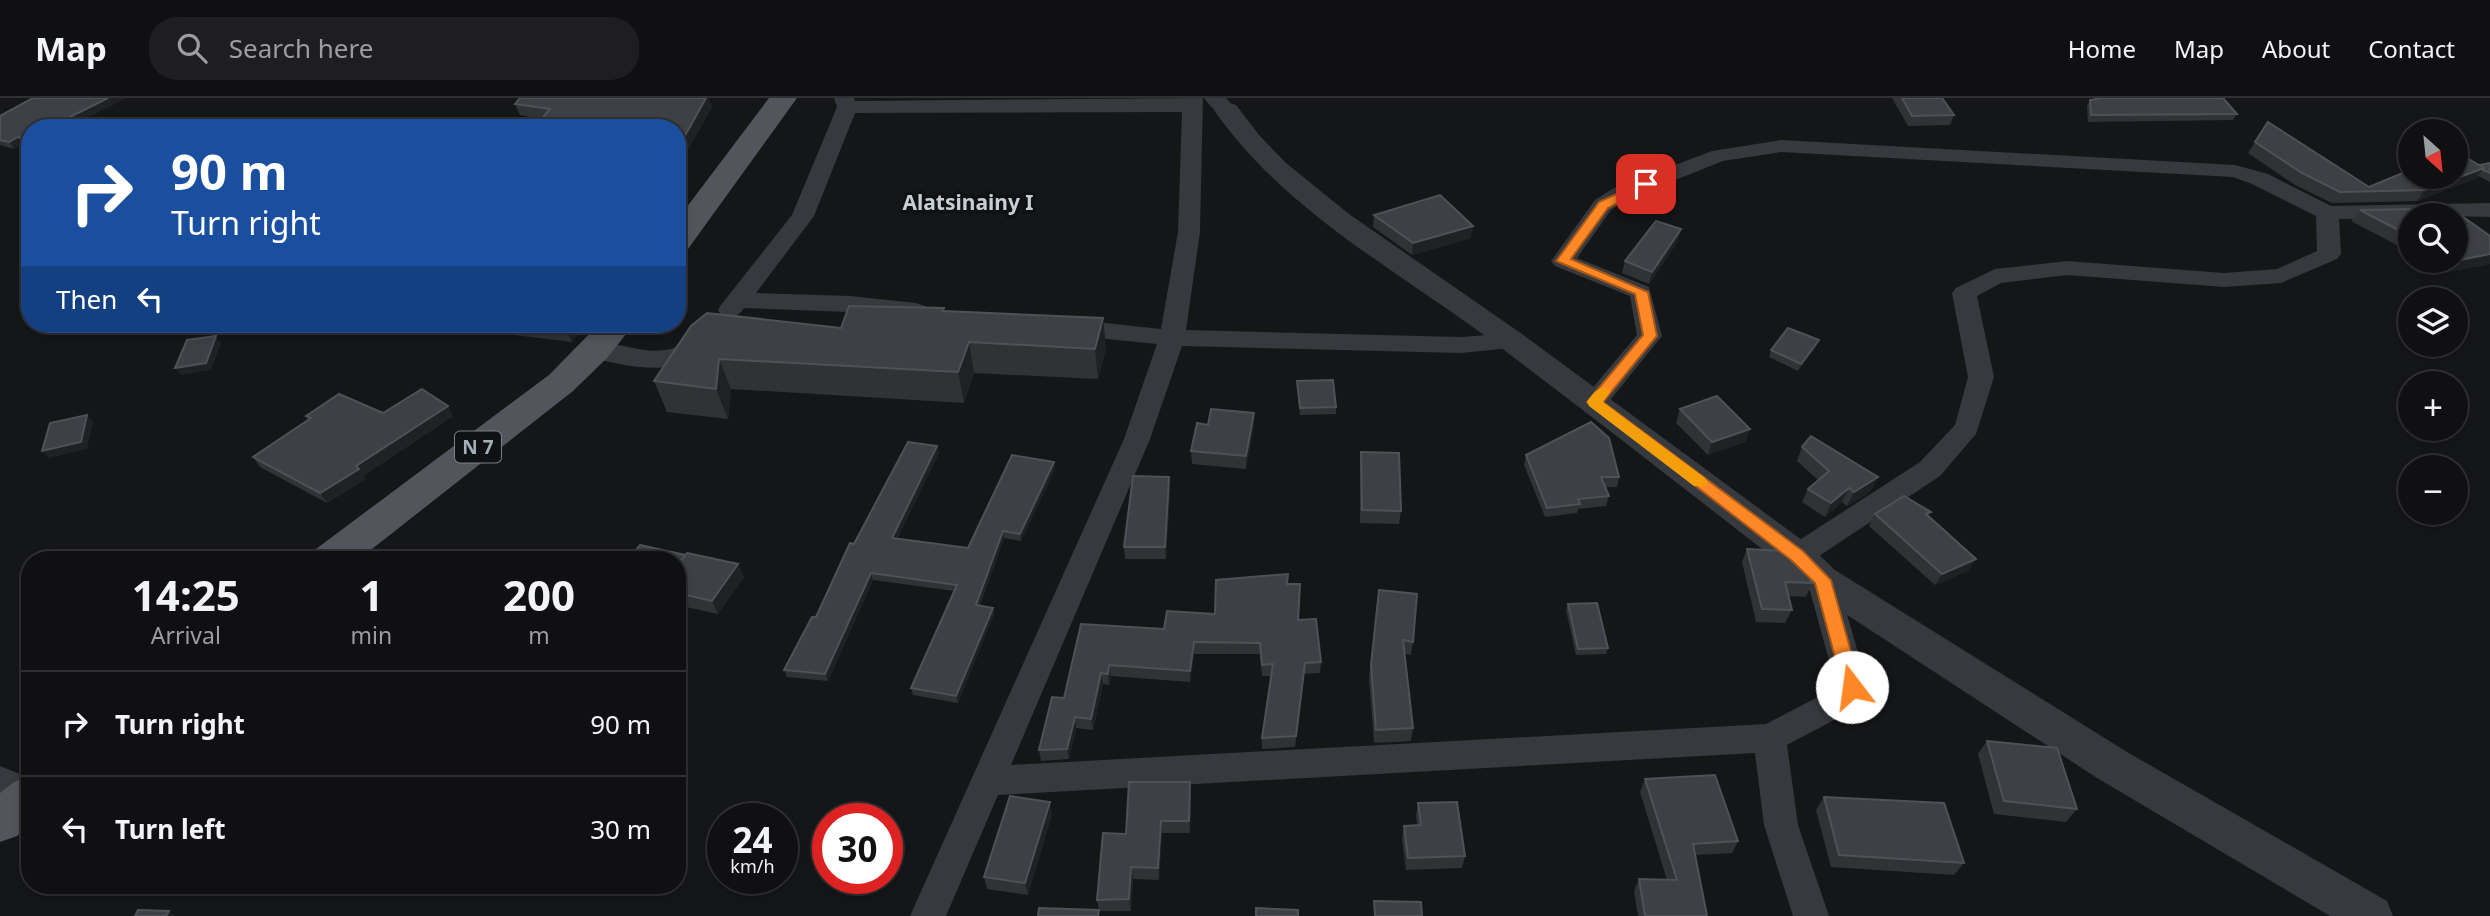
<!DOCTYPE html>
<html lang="en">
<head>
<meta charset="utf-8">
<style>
	body { margin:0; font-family:"Noto Sans",sans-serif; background:#1e1e20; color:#f1f3f6; height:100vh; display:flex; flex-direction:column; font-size:26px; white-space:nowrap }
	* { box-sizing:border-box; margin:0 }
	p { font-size:23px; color:#9c9d9f }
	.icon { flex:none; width:38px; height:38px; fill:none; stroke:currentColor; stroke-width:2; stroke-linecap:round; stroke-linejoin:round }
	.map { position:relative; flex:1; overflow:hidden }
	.drawer { position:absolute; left:21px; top:453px; width:665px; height:343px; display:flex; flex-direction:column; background:#101012; border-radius:28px; box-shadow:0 4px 10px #0003,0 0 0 2px #303032 }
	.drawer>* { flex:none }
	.top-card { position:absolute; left:21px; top:21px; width:665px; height:214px; border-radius:28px; box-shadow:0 4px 10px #0003,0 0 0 2px #303032; background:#1a4fa0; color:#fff; overflow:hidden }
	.needle { width:46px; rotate:153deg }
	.tools { position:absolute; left:2398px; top:21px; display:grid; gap:14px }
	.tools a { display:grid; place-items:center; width:70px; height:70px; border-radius:50%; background:#101012; box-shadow:0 4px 10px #0003,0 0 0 2px #303032; font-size:35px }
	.speed { position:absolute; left:707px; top:705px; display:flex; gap:14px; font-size:35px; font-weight:700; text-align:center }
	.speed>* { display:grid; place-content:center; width:91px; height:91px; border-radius:50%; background:#101012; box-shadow:0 4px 10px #0003,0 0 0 2px #303032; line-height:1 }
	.speed small { font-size:18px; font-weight:400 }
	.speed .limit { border:10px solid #d22; background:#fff; color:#111 }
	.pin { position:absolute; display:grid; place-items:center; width:60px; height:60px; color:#fff; margin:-30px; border-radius:14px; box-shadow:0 4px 10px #0006 }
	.me { position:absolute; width:77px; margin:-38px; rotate:345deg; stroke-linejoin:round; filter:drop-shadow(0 0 5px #0008) }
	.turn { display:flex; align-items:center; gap:24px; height:147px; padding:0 35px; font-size:32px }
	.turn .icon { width:91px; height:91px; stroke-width:2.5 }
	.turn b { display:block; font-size:49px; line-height:60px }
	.then { display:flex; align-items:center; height:66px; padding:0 35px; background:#0003; gap:14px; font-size:26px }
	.eta { display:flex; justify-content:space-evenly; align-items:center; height:119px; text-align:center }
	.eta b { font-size:42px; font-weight:700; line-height:49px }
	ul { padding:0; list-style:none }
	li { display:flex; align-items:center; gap:21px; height:105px; padding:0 35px; border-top:2px solid #303032 }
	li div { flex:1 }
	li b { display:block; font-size:26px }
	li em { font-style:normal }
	header { display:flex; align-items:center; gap:42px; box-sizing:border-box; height:98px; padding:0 35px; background:#101012; border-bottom:2px solid #303032 }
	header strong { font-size:33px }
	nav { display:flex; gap:38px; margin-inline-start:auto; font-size:24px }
	.search { width:490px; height:63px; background:#1e1e20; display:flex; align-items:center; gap:18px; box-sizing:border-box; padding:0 24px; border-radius:28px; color:#9c9d9f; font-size:26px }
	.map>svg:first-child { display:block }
</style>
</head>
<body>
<header>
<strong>Map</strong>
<div class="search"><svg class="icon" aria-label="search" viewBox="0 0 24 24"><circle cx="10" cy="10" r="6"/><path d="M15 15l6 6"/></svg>Search here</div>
<nav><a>Home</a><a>Map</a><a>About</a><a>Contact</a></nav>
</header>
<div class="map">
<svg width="2490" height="818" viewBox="0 0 2490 818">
	<rect width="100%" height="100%" fill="#151618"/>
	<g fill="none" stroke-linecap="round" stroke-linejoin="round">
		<!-- minor -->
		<g fill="#36393d" fill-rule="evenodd">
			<path d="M834 0H854L855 3 1203 0 1200 134 1186 232 1461 239 1512 235 1521 237 1524 243 1521 249 1461 255 1182 248 1150 341 1011 667 1766 626 1814 601 1835 584 1807 482 1812 474 1822 471 1832 474 1837 482 1868 589C1854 617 1813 632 1787 647L1798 727 1829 818H1793L1764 727 1755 655 998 697 946 818H910L1124 341 1157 246 1068 237 1059 235 1056 229 1059 223 1068 221 1161 231 1178 134 1182 14 855 15 814 118 756 195 850 198 916 205 925 208 928 213 925 218 916 221 850 214 744 210C738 219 733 220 721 217L718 212 721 207 792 117 837 9Z"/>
			<path d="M1204 0H1226L1237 12 1234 16C1221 20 1212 11 1204 0Z"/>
			<polygon points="1781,42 2235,67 2268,76 2331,108 2490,105 2490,119 2410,117 2410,120 2339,121 2341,156 2337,161 2281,185 2224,189 2067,177 2001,185 1977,198 1994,279 1976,336 1940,378 1807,466 1797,469 1787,466 1783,458 1787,450 1920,364 1955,327 1968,279 1952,195 1956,190 1995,171 2067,163 2224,175 2277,171 2317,153 2316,118 2252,86 2233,79 1781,54 1723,63 1630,100 1611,112 1577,160 1649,189 1662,238 1603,311 1594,314 1585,311 1581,305 1585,299 1637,237 1630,198 1555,168 1551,163 1595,102 1614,90 1712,53"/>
			<path d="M700 236 709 238 712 244C687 284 623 268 586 258L583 252 586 246C611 240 639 256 665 252 679 251 687 239 700 236Z"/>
			<polygon points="0,668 30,680 30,711 0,698"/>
		</g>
		<!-- tertiary -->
		<path fill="#36393d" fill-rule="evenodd" d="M1227 4 1236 7 1259 37 1286 65 1349 116 1522 236 1810 448 1835 472 2127 654 2387 803 2393 818H2330L2097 680 1809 492 1784 468C1682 389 1581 309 1477 232 1384 165 1281 108 1214 12L1218 7Z"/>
		<!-- primary -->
		<g fill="#52565c" fill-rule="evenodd">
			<polygon points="769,0 797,0 688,151 677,153 677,122"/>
			<polygon points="599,226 634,226 607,260 573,293 358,462 310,462 316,451 549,277"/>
			<polygon points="30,678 30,726 17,738 0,744 0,695 14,684"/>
		</g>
	</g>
	<!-- wall -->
	<g fill="#313236">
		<polygon points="126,0 66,30 30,30 30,47 23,45 14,51 0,47 0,18"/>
		<polygon points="1892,0 1942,0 1954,17 1950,27 1908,28"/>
		<polygon points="2090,2 2237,16 2233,22 2088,24 2087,8"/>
		<polygon points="515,6 712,9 677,71 677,30 542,21 520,17"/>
		<polygon points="2268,24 2369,89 2479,67 2490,65 2490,84 2478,78 2475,81 2417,103 2332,105 2295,87 2248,55"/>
		<polygon points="2421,108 2449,109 2490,138 2490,166 2446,174 2431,163 2455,163 2455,117 2410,117 2410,154 2351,123 2360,112 2419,111"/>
		<polygon points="1374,117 1471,140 1412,157 1373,129"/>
		<polygon points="1678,143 1649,186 1622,175 1625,163"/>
		<polygon points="944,210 944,213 1106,250 1098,281 974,275 964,305 731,291 728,321 667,314 654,283 691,228 841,230"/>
		<polygon points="492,226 588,226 572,244 497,235"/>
		<polygon points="1816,249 1798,273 1769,259 1771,252"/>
		<polygon points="1297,283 1336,309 1336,316 1300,317"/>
		<polygon points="1680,311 1750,331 1745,344 1708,357 1676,325"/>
		<polygon points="383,315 453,318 363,378 366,381 327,405 260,369 253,359 308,322 306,318"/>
		<polygon points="1254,315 1254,329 1246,371 1192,366 1191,353 1208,327"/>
		<polygon points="937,348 939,355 897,441 968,450 1054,364 1055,371 1021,443 1004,440 980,507 993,510 994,516 958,605 913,597 911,590 954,493 873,482 828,583 787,579 784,572 816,519 854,446"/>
		<polygon points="1802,349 1871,393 1847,408 1842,404 1825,419 1802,404 1808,391 1818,382 1797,363"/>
		<polygon points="1361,354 1401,413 1399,426 1360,425 1360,368"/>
		<polygon points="1526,357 1619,379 1617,389 1605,389 1609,398 1606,408 1578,411 1577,415 1545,419 1524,367"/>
		<polygon points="1170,391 1166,461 1125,461 1124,449"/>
		<polygon points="1875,416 1969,472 1935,487 1869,428"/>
		<polygon points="1747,451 1812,485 1806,499 1788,498 1792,512 1785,525 1756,524 1742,464"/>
		<polygon points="677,462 744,479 718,516 677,507"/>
		<polygon points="1287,486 1298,522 1321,564 1320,575 1304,576 1295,649 1262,651 1262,640 1271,578 1262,578 1260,556 1194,556 1190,584 1111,578 1109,587 1103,586 1093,632 1076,630 1069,661 1041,663 1039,652 1064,600 1081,526 1164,531 1215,516"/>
		<polygon points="1379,492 1413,544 1411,557 1405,556 1413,630 1411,643 1374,645 1369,580"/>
		<polygon points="1568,506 1608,550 1606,556 1576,557 1566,512"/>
		<polygon points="1987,643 2077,711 2066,724 1994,716 1978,656"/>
		<polygon points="1645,681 1738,743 1732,755 1695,757 1707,818 1638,818 1634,793 1639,781 1667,782 1640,694"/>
		<polygon points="1191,696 1190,735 1162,735 1159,782 1133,781 1131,813 1099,813 1097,802 1126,736"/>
		<polygon points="1824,699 1964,765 1954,777 1831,769 1816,712"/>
		<polygon points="1418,705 1465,758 1462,770 1406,772 1402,740 1404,728 1417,727 1416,718"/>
		<polygon points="1052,716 1028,797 987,791 984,779"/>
	</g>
	<!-- shaded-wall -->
	<g fill="#202124">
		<polygon points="108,0 126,0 66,30 48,30"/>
		<polygon points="706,0 709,0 712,9 677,71 677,52"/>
		<polygon points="18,39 23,45 14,51 9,44"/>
		<polygon points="2484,70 2475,81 2417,103 2425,92"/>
		<polygon points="1473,128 1471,140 1412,157 1413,145"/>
		<polygon points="1681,131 1678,143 1649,186 1652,174"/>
		<polygon points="2490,156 2490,166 2446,174 2456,163"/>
		<polygon points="1103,220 1106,250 1098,281 1095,251"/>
		<polygon points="573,226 588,226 572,244 567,233"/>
		<polygon points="216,238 221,245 211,272 181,277 175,270"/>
		<polygon points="1819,242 1816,249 1798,273 1801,266"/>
		<polygon points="969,244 974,275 964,305 958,274"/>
		<polygon points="719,261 731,291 728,321 716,291"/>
		<polygon points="448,308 453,318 363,378 366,381 327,405 320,395 356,368"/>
		<polygon points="1254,315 1254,329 1246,371 1246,358"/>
		<polygon points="87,317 93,324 87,351 49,360 42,353"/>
		<polygon points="1750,331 1745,344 1708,357 1712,344"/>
		<polygon points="937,348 939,355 894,447 892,440"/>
		<polygon points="1054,364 1055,371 1021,443 1020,436"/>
		<polygon points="1169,379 1170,391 1166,461 1165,449"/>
		<polygon points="1878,379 1871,393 1847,408 1854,394"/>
		<polygon points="1849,390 1842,404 1825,419 1831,405"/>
		<polygon points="1003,433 1004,440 977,513 976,507"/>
		<polygon points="1976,461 1969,472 1935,487 1942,476"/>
		<polygon points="738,466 744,479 718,516 712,503"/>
		<polygon points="871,475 873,482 828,583 825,576"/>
		<polygon points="993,510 994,516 958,605 956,598"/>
		<polygon points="1194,544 1194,556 1190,584 1190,573"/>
		<polygon points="1109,567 1111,578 1109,587 1108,576"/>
		<polygon points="1101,575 1103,586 1093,632 1091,621"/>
		<polygon points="1075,619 1076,630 1069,661 1067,651"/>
		<polygon points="1190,684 1191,696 1190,735 1189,723"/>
		<polygon points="1050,704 1052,716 1028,797 1025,785"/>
		<polygon points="1161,723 1162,735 1159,782 1158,770"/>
		<polygon points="1131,769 1133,781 1131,813 1129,801"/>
		<polygon points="169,813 175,818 166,818"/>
	</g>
	<!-- building -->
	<g fill="#3d4044" stroke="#4e5256" stroke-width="2">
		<polygon points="33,0 108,0 48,30 30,30 30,39 26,41 18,39 9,44 0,42 0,18"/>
		<polygon points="520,0 706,0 677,52 677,30 534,30 550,11 515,6"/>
		<polygon points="1902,0 1942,0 1954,17 1912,18"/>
		<polygon points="2102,0 2223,0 2237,16 2091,17 2090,2"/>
		<polygon points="2268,24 2369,89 2410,72 2410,79 2455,79 2455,53 2484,70 2425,92 2340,94 2302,75 2255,44"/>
		<polygon points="2490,65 2490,75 2483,72 2484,70 2479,67"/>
		<polygon points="1440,97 1473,128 1413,145 1374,117"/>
		<polygon points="2421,108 2449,109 2490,138 2490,156 2455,163 2455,117 2410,117 2410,138 2360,112 2419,111"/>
		<polygon points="1656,123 1681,131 1652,174 1625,163"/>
		<polygon points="849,208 944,210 943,213 1103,220 1095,251 969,244 958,274 719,261 716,291 654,283 691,228 707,215 841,230"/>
		<polygon points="507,226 573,226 567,233"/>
		<polygon points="1788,230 1819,242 1801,266 1771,252"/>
		<polygon points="216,238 206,265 175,270 187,242"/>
		<polygon points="1333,282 1336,309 1300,310 1297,283"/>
		<polygon points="422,291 448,308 356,368 359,371 320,395 253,359 311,320 306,318 339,296 383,315"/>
		<polygon points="1717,298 1750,331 1712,344 1680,311"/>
		<polygon points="1211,311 1254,315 1246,358 1191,353 1197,325 1208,327"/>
		<polygon points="87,317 81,344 42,353 50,325"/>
		<polygon points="1591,324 1609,340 1619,379 1601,379 1609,398 1578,401 1580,406 1547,410 1526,357"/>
		<polygon points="1811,338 1878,379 1854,394 1849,390 1831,405 1808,391 1829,373 1802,349"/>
		<polygon points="908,344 937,348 892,440 968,450 1012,357 1054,364 1020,436 1003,433 976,507 993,510 956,598 911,590 957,487 871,475 825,576 784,572 812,519 816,519 850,445 854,446"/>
		<polygon points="1361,354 1399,355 1401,413 1362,412"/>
		<polygon points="1133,378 1169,379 1165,449 1124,449"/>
		<polygon points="1904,398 1931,414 1926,416 1976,461 1942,476 1875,416"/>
		<polygon points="640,447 685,457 677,468 677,462 628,462"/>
		<polygon points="1747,451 1783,453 1809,477 1812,485 1785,484 1792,512 1762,511"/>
		<polygon points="687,455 738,466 712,503 677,495 677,468"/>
		<polygon points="481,458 496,462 478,462"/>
		<polygon points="1288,476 1287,486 1300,486 1298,522 1316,521 1321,564 1305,565 1296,638 1262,640 1273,566 1262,567 1260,545 1194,544 1190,573 1109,567 1108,576 1101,575 1091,621 1075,619 1067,651 1039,652 1052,599 1064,600 1081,526 1164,531 1167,513 1215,516 1216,482"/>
		<polygon points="1379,492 1417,496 1413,544 1403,542 1413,630 1376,632 1371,567"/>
		<polygon points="1597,505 1608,550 1578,551 1568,506"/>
		<polygon points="1987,643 2057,650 2077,711 2004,703"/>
		<polygon points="1715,677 1738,743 1693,746 1707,818 1645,818 1639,781 1677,782 1645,681"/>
		<polygon points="1129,684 1190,684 1189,723 1161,723 1158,770 1131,769 1129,801 1097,802 1103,735 1126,736"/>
		<polygon points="1010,698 1050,704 1025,785 984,779"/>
		<polygon points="1824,699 1944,705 1964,765 1839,757"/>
		<polygon points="1457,704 1465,758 1408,760 1404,728 1421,727 1418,705"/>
		<polygon points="1374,803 1421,804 1422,818 1375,818"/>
		<polygon points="1039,810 1099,812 1098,818 1038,818"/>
		<polygon points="1256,810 1298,812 1298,818 1256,818"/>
		<polygon points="138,812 169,813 166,818 135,818"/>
	</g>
	<!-- route -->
	<polygon fill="#ff8726" stroke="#a65819" stroke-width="2" points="1646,82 1653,86 1651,88 1608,110 1571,161 1648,194 1657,238 1603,304 1803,453 1831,482 1861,589 1858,594 1852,597 1846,594 1843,589 1815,485 1791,462 1587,304 1643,237 1635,196 1556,163 1599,104"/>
	<!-- slow -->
	<path fill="#f59e0b" d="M1604 289 1611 293 1603 304 1705 380 1708 384 1705 388H1694L1589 308 1587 304C1591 298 1596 291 1604 289Z"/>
	<g text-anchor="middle" stroke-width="7" stroke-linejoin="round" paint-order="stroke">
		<!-- shield labels -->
		<rect fill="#101113" stroke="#798087" stroke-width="2" x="455" y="333.5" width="46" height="31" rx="5"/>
		<g font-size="19" font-weight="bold" fill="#a6b0b9">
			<text x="478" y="356">N 7</text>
		</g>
		<!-- far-quarter labels -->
		<g font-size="21" font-weight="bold" fill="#c7ced4" stroke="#101113">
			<text x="968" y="112">Alatsinainy I</text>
		</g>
	</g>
</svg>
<div class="tools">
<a><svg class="needle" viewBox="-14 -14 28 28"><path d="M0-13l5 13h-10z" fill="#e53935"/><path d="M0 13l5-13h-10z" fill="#9c9d9f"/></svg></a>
<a><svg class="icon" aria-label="search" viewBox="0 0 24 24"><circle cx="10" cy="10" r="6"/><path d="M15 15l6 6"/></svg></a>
<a><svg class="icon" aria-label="layers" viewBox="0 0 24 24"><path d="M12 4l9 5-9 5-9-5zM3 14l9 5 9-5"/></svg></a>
<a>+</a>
<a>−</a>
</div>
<div class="speed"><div>24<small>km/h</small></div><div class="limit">30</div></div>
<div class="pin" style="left:1646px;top:86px;background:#d93025"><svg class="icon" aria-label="arrive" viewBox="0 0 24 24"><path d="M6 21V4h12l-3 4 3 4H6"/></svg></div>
<svg class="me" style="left:1852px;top:589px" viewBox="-20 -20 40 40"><circle r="19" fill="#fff"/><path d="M0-13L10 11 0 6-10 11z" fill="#ff8726"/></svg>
<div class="top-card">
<div class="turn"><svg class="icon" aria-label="right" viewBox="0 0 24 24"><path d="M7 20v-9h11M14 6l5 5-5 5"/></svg><div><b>90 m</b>Turn right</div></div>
<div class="then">Then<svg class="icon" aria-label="left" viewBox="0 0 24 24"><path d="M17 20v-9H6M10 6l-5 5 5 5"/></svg></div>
</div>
<section class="drawer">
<div class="eta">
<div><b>14:25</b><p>Arrival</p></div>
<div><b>1</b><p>min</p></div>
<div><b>200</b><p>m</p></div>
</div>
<ul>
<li><svg class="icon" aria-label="right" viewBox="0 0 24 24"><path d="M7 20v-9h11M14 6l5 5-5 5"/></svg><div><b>Turn right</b></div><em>90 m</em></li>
<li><svg class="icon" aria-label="left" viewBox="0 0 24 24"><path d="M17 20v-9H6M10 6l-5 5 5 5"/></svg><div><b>Turn left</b></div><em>30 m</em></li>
</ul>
</section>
</div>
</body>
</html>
